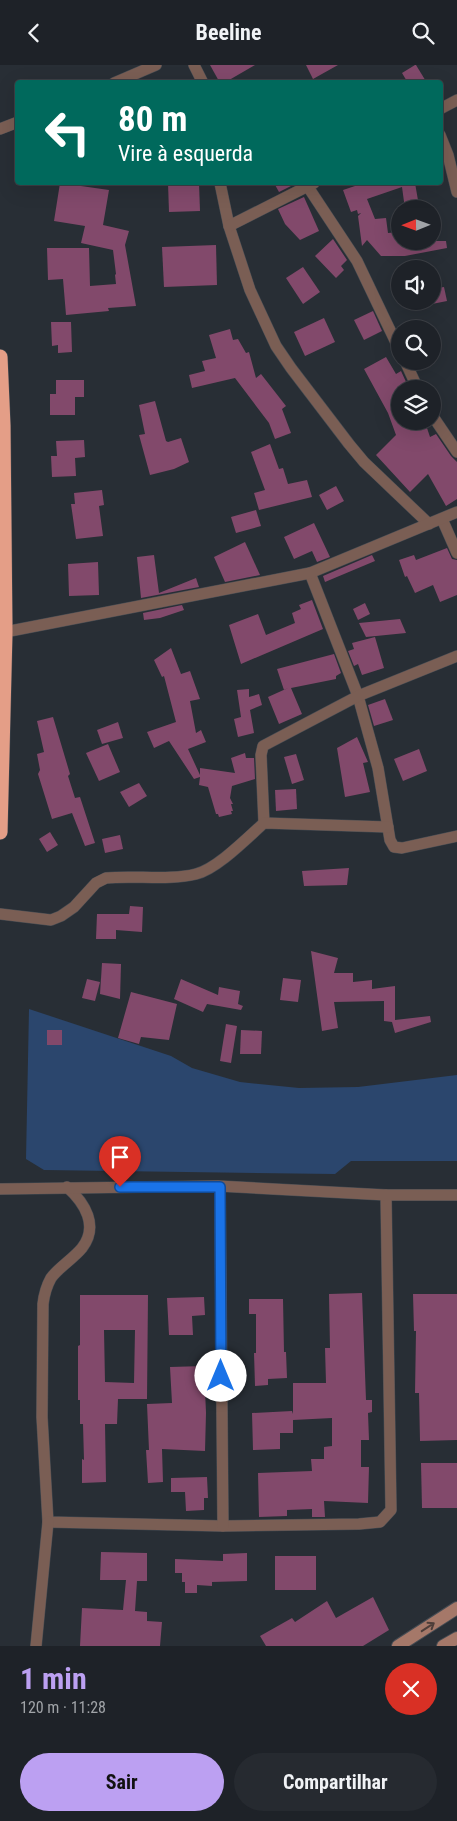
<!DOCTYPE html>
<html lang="pt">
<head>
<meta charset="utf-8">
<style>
	body { margin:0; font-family:"Roboto Condensed",sans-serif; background:#262a30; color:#f1f3f6; height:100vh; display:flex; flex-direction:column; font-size:19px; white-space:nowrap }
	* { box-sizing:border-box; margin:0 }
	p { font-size:16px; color:#a1a4a8 }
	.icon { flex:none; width:28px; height:28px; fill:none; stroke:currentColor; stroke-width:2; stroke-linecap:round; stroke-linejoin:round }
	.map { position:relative; height:1581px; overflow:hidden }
	.details { display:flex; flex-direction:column; background:#1e2228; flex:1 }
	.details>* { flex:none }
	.top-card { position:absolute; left:15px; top:15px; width:428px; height:105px; border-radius:5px; box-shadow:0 5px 20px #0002,0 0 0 1px #3c3f45; background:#00695c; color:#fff; overflow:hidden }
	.needle { width:32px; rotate:269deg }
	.fabs { position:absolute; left:391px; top:135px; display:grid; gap:10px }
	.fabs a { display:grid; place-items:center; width:50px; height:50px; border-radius:50%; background:#1e2228; box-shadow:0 5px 20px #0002,0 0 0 1px #3c3f45; font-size:25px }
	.pin { position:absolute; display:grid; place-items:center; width:42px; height:42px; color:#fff; margin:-51px -21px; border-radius:50% 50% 50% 0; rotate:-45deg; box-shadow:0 0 5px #0007 }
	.pin .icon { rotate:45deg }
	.me { position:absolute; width:55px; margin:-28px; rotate:0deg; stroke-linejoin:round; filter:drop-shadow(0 0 4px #0008) }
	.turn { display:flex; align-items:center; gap:18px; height:105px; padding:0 20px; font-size:22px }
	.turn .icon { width:65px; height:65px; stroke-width:2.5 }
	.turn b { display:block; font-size:35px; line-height:42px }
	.round { display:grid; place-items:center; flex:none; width:52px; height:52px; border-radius:26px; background:#262a30 }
	.overview { display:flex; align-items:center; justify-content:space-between; height:85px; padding:0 20px }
	h1 { font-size:30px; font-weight:700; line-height:38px; color:#bca0f2 }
	.primary-button { display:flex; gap:10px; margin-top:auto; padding:10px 20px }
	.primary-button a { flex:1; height:58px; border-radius:30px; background:#bca0f2; color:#111; font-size:20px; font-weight:700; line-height:58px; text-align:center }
	.primary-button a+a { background:#262a30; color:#f1f3f6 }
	header { display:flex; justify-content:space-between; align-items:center; height:65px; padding:0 20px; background:#1e2228; font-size:22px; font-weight:700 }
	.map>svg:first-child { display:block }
</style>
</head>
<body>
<header><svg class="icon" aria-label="back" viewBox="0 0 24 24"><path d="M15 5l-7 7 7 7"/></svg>Beeline<svg class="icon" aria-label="search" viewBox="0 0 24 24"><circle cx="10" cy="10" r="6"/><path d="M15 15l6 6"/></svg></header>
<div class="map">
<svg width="457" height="1581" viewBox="0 0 457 1581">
	<rect width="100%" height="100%" fill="#282e35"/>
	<!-- green -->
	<polygon fill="#2b466d" points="29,944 171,991 192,1003 240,1017 299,1023 358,1022 457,1010 457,1096 351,1096 335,1109 44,1105 26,1094"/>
	<!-- building -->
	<g fill="#82496b" fill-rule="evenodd">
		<polygon points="210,0 255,0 224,18 220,18"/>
		<polygon points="306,0 338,0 313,14"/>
		<polygon points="415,0 416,0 427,18 408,18 402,8"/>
		<polygon points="60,118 109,125 103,160 129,166 125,180 136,241 108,243 109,246 66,250 63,214 48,215 47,183 89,183 90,221 116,219 115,210 116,209 113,185 81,178 85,161 54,156"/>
		<polygon points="168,118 199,118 200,146 169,147"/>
		<polygon points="274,118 297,118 279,127"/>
		<polygon points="364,118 415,118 419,141 405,144 402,122 367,134 375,154 386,153 388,168 400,167 400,176 446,176 447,183 405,191 381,191 367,175 362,181 358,151 361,148 358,149 357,145 351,147 343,125"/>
		<polygon points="304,132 319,166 300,175 285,159 278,144"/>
		<polygon points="333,174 347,195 341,201 344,205 336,213 315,191"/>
		<polygon points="216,180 217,220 164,222 162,182"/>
		<polygon points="303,202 320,227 303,239 286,213"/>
		<polygon points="444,222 447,236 432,239 432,224"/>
		<polygon points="373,246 382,266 364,275 354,255"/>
		<polygon points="324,253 335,277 305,291 294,267"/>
		<polygon points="51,257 71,257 72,287 58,288 58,280 52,281"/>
		<polygon points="230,264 233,275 238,274 246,288 249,287 256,313 261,309 286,341 282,344 291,368 275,374 269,358 235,313 192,323 189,310 205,306 202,296 216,293 209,270"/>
		<polygon points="386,292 396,309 401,306 407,319 400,322 400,356 408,356 411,364 426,360 430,372 436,369 451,391 457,397 457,434 446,441 428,409 410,427 376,390 396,370 388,348 364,304"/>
		<polygon points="56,315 84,315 84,332 75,332 75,350 50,350 50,329 56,329"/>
		<polygon points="155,336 166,376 168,377 181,373 189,397 174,404 150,410 139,370 145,369 139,340"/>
		<polygon points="84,375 85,392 75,393 76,411 52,412 51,391 57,391 56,376"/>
		<polygon points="270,379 279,404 283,403 288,419 307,415 312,432 259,445 254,428 265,425 251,387"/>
		<polygon points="336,421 344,436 327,445 319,430"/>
		<polygon points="102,425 104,440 99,441 103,471 76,474 71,439 75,439 74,428"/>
		<polygon points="256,445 261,461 236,468 231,452"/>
		<polygon points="314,458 330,492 317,497 312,486 294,494 284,472"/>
		<polygon points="245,477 260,510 225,517 214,492"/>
		<polygon points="447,483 452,494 457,495 457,530 440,537 433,520 415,528 407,511 405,512 399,495 414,490 416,495"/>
		<polygon points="154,490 159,528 196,513 199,522 141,533 137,492"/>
		<polygon points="372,490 375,496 325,517 323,511"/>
		<polygon points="98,497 99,530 69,531 68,499"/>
		<polygon points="312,535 323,564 241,599 229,560 258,549 266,570 295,558 292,548 301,544 299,540"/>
		<polygon points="365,538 370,549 358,555 353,544"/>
		<polygon points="182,540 184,545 160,553 144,555 143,548"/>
		<polygon points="400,554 406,568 366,572 359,558"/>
		<polygon points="375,572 384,603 362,610 358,599 354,601 348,586 354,584 352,578"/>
		<polygon points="171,583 181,609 190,606 200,634 190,636 196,668 201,665 206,677 188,684 200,710 200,703 235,708 231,693 245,688 246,693 254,693 255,714 232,721 230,733 233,739 231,739 233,746 231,746 232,749 219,752 218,749 216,749 208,722 199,720 200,712 194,714 169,676 154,683 147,667 176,657 164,611 162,612 154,595"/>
		<polygon points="334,589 341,608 336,611 336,614 291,623 302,649 279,659 268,632 288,623 284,625 277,604"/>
		<polygon points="249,624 249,632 259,629 262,640 250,645 254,668 238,672 234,654 241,652 237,625"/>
		<polygon points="385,634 393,655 374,661 368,640"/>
		<polygon points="53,652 70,709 68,711 75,733 80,732 95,778 85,781 72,748 52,754 38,709 40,705 37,689 44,687 37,656"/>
		<polygon points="118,657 123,673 102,679 97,665"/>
		<polygon points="357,672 368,697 363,698 370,727 345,732 337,683"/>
		<polygon points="108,679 120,707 99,716 86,688"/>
		<polygon points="419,684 427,706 403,716 394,694"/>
		<polygon points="296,689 304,715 292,719 284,692"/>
		<polygon points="139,718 147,731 129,742 120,727"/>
		<polygon points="296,724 297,744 276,746 275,725"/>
		<polygon points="50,767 58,780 47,787 39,774"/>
		<polygon points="120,770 123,784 105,788 102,774"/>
		<polygon points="349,803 347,820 304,821 302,806"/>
		<polygon points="130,841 143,842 142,867 116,865 116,874 96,874 97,849 129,849"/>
		<polygon points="311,886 338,893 334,908 353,908 353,917 372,915 372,924 395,921 395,955 430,951 431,957 395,968 392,957 384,956 384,936 334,937 338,963 322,966"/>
		<polygon points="102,898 121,899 120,934 100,929"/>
		<polygon points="283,913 301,915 298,937 280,935"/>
		<polygon points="87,914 100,917 95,936 82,933"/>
		<polygon points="181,914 218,930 219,922 240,926 238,939 243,941 241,945 207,939 203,947 174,934"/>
		<polygon points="131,927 177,939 169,975 141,972 139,979 118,973"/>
		<polygon points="226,959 237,961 231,998 220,996"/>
		<rect x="47" y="965" width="15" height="15"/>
		<polygon points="241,965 262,966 261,989 240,989"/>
		<polygon points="362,1228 366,1335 372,1335 372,1347 368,1348 369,1375 361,1375 361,1402 369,1402 368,1438 324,1436 325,1452 312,1452 312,1444 287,1445 287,1451 259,1452 258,1408 312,1406 311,1394 324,1394 324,1382 332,1381 332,1353 293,1355 293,1368 280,1368 280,1384 253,1385 252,1348 292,1346 293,1349 293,1318 326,1318 325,1283 330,1283 329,1229"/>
		<polygon points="413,1229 457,1229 457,1375 420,1376 419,1328 415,1328 416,1266 414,1266"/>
		<path d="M80 1230H148L147 1334H118L117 1359H105L106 1417 82 1418V1394L84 1395 83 1359H80V1335H78V1281L80 1280ZM104 1265H135L134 1318 105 1317Z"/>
		<polygon points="204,1232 205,1250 192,1251 193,1270 169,1270 167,1233"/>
		<polygon points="249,1234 283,1234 284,1287 286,1287 287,1313 268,1314 268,1320 255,1321 254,1288 256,1288 256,1249 249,1249"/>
		<polygon points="204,1301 206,1348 205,1386 162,1384 163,1417 148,1418 146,1385 149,1385 147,1339 172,1338 170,1302"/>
		<polygon points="421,1398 457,1398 457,1443 422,1443"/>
		<polygon points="207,1412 208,1433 204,1433 204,1445 186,1446 185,1427 171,1427 171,1413"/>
		<polygon points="101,1487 147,1488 147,1516 137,1516 135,1546 147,1547 147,1556 162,1557 160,1581 80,1581 82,1543 123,1545 126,1515 100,1515"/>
		<polygon points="247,1488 247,1516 212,1517 212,1521 197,1520 197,1528 185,1528 185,1517 182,1517 182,1508 175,1508 175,1494 223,1496 223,1489"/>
		<rect x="275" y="1491" width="41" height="34"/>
		<polygon points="373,1532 389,1565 363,1581 266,1581 260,1571 292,1553 295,1557 327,1536 336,1553"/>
	</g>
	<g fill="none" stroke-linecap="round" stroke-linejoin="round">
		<defs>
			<g id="street">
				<polyline points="194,0 203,18"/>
				<polyline points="114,18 156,0"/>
				<polyline points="440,44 457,35"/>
				<polyline points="0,64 18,57"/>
				<polyline points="440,70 448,90 457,127"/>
				<polyline points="220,118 229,161 250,225 276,281 291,303 349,379 364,397 429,459"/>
				<polyline points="308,122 357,196 400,286"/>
				<polyline points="229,161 314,118"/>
				<polyline points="405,296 418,324"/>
				<polyline points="432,350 457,387"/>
				<polyline points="442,454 457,488"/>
				<polyline points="310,508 358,631 378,703 390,775 394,782 402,783 457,771"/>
				<polyline points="5,567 310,508 457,447"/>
				<polyline points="264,758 261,690 263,681 358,631 457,591"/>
				<path d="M0 849 51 855 61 851 74 842 96 818 106 813C134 810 169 816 196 809 217 804 247 773 264 758L388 762"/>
				<path d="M67 1122C85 1138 99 1161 82 1183 73 1194 59 1202 51 1213 46 1222 44 1230 43 1239L42 1352 48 1457 223 1461 359 1459 380 1457 391 1445 386 1130"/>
				<polyline points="220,1122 223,1461"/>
				<polyline points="0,1124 218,1121 386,1130 457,1130"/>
				<polyline points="36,1581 48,1457"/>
			</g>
			<g id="secondary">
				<polyline points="398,1581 457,1543"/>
				<polyline points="443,1581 457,1573"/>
			</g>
			<polyline id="highway" points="0,292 3,361 5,567 0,767"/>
		</defs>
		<!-- street casing -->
		<use href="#street" stroke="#464c53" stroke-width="12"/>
		<!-- secondary casing -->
		<use href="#secondary" stroke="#464c53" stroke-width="14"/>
		<!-- highway casing -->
		<use href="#highway" stroke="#464c53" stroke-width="16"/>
		<!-- street -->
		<use href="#street" stroke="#7a5e54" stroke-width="11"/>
		<!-- secondary -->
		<use href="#secondary" stroke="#a57869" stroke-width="12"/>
		<!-- highway -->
		<use href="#highway" stroke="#e49e87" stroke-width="15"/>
	</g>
	<!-- one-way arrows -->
	<defs><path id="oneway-shaft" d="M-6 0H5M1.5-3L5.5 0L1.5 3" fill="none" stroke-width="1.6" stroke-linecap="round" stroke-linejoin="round" transform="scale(1.25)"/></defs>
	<use stroke="#4d3d39" href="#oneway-shaft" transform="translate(428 1562) rotate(-33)"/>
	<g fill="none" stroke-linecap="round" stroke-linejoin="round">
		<defs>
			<polyline id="route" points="120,1122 220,1122 221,1311"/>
		</defs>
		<!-- route casing -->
		<use href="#route" stroke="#114b97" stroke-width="12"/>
		<!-- route -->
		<use href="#route" stroke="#1a73e8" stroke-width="9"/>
	</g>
</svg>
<div class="fabs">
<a><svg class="needle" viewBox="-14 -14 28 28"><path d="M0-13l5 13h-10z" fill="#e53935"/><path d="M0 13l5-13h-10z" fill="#a1a4a8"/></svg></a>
<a><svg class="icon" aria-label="sound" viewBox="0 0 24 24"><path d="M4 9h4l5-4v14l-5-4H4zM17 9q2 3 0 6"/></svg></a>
<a><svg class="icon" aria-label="search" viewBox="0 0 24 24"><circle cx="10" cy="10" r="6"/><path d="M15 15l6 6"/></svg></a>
<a><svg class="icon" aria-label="layers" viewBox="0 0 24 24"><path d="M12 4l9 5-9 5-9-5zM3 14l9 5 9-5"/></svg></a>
</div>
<div class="pin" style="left:120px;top:1122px;background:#d93025"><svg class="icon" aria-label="arrive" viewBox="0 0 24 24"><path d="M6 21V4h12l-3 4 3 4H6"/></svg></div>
<svg class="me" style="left:221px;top:1311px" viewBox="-20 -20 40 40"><circle r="19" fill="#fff"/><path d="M0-13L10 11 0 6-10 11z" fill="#1a73e8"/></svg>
<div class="top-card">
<div class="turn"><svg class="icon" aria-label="left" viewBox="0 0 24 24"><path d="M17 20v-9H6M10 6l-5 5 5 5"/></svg><div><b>80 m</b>Vire à esquerda</div></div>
</div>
</div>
<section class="details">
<div class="overview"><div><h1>1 min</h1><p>120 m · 11:28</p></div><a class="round" style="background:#d93025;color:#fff"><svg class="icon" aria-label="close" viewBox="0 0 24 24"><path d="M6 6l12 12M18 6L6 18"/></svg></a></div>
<div class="primary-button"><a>Sair</a><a>Compartilhar</a></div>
</section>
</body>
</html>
